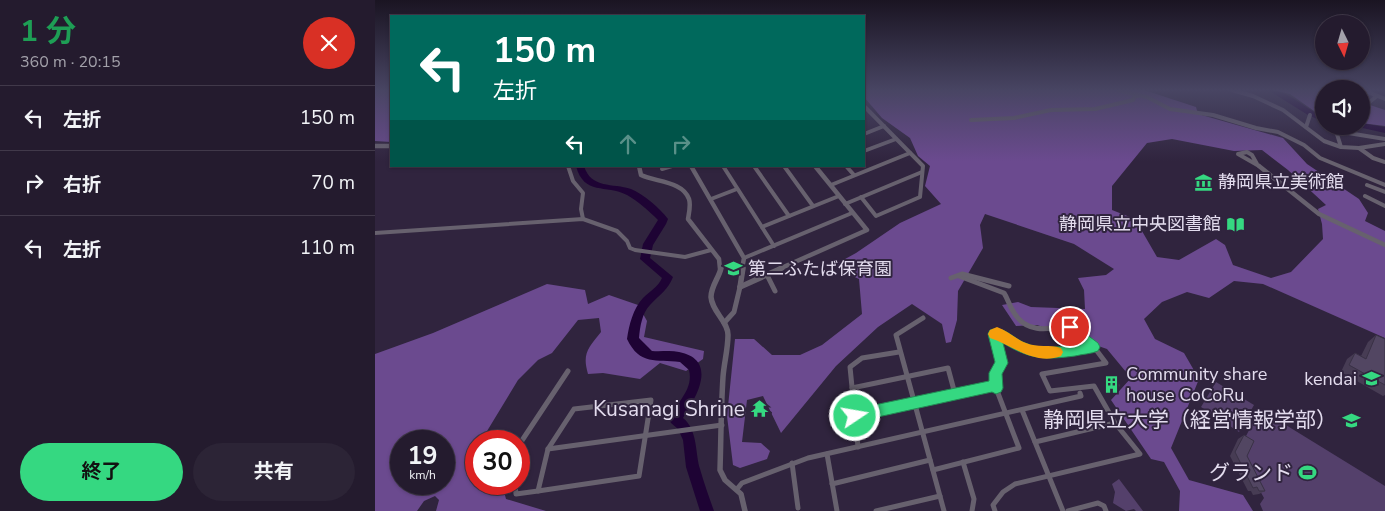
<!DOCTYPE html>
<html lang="ja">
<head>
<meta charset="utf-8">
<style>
	body { margin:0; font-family:"Nunito Sans","Noto Sans JP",sans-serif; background:#2c2436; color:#f1f3f6; height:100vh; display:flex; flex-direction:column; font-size:19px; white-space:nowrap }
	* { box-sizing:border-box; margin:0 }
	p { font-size:16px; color:#a3a1aa }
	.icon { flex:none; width:28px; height:28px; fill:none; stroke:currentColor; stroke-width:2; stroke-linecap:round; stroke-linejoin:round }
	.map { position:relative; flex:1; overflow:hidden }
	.panel { display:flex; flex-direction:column; background:#241b2e; width:375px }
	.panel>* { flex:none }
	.banner { position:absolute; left:15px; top:15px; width:475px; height:152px; border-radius:0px; box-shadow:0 1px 4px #0004,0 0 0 1px #41394a; background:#00695c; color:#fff; overflow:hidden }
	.needle { width:32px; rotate:175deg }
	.controls { position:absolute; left:940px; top:15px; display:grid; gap:10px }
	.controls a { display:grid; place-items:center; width:55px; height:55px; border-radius:50%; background:#241b2e; box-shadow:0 1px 4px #0004,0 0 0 1px #41394a; font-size:25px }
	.speed { position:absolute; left:15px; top:430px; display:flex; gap:10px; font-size:25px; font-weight:700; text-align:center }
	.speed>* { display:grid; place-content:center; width:65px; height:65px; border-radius:50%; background:#241b2e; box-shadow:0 1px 4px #0004,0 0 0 1px #41394a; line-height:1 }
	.speed small { font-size:12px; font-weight:400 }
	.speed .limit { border:8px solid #d22; background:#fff; color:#111 }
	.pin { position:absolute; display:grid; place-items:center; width:42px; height:42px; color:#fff; margin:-21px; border:2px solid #fff; border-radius:50%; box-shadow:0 1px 5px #0007 }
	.me { position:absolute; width:55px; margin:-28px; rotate:78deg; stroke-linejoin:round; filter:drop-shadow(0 0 4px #0008) }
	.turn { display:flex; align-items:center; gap:18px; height:105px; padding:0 20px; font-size:22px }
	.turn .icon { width:65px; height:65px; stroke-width:2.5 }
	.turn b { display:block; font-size:35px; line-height:42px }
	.lanes { display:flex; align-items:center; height:48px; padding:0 20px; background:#0003; justify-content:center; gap:25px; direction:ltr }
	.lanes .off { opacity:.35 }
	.round { display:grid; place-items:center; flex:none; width:52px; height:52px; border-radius:26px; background:#2c2436 }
	.headline { display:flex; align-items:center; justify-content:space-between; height:85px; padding:0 20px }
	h1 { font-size:30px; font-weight:700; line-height:38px; color:#1e9e55 }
	.cta { display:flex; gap:10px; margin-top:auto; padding:10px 20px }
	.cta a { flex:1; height:58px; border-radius:30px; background:#35d881; color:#111; font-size:20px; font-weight:700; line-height:58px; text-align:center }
	.cta a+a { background:#2c2436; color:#f1f3f6 }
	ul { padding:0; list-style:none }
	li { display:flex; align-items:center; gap:15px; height:65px; padding:0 20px; border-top:1px solid #41394a }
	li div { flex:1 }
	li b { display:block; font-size:19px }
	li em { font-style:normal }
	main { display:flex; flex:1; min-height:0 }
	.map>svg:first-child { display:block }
</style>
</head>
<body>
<main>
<section class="panel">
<div class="headline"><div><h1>1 分</h1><p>360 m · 20:15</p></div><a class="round" style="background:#d93025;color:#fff"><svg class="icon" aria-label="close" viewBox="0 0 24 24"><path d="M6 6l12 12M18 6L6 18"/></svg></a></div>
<ul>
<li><svg class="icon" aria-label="left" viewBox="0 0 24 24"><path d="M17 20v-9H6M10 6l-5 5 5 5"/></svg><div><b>左折</b></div><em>150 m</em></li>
<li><svg class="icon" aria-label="right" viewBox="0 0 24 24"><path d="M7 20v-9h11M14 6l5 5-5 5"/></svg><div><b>右折</b></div><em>70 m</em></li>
<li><svg class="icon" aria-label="left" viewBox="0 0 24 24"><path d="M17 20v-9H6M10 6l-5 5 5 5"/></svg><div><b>左折</b></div><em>110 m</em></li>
</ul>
<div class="cta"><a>終了</a><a>共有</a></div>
</section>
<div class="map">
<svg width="1010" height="511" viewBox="0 0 1010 511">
	<rect width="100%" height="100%" fill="#30243e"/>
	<!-- green -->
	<g fill="#54406b">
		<polygon points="841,382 879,405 864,432 826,407"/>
		<polygon points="885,409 1010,486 1010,511 888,511 885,504 889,498 868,460 870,438"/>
		<polygon points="744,479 768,511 761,511 759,509 751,511 738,503 740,492 737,484"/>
	</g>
	<!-- forest -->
	<g fill="#6b4a8f" fill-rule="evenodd">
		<polygon points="0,90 16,90 16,142 0,141"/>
		<path d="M489 90H769L821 107 823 114 908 138 932 164 984 199 993 213 990 221 1010 231V338L888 284 859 281 834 298 812 292 787 302 769 319 780 339 809 353 824 379 796 448 814 480 868 495 878 511H804L805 491 789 462 776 459 736 400 756 378 732 349 662 325 641 326 627 305 643 302 656 307 710 309 709 290 703 278 731 275 739 269 699 244 610 214 605 225 608 248 583 291 582 320 576 342 571 343 567 324 537 304 503 327 461 366 406 433 388 396 372 400 367 442 386 443 395 451 392 459 365 468 358 465 352 416 360 339H379L397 355H425L447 345 487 314 484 279 464 270 461 264 481 253 525 223 566 204 550 186 555 166 543 156 535 138 507 118 489 97ZM797 139 859 151 887 150 913 170 951 205 943 209 947 224 948 239 916 272 896 278 858 265 850 245 841 239 804 260 782 257 760 219 737 210V186L772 143Z"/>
		<polygon points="898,90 949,90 949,118 915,94"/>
		<polygon points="986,102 1010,110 1010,126 986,123"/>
		<path d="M172 284 210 290 213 304 234 295 263 305 272 321 269 337 329 351 328 359 311 371 285 363 265 379 228 373 213 374C207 354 213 348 226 332L224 318 203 320 177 353 163 360 143 380 106 441H101V484H127L131 499 171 511H61L64 500 60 496 49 501 42 511H0V354L58 333ZM69 441V484H26V441Z"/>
	</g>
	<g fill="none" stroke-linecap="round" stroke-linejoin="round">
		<!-- river -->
		<g fill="#1e0334" fill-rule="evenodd">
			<path d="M893 90C915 90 929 109 949 117V122L933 115Z"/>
			<polygon points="986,123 1010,127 1010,133 983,127 986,126"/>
			<path d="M201 166H209C216 189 238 183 256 189 268 194 285 208 293 219L291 224 278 245 275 258 298 277C293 290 284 295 275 305 267 313 265 327 264 338L277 351C286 352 295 350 304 352 344 360 321 398 308 418 323 430 320 453 325 469 329 483 334 497 339 511H325L311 467 308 440 303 429 296 423 294 419C301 403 319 390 314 370L305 362C281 359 265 366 252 339 254 325 258 309 268 298 275 291 283 287 287 278L265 259 268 244 283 220C274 211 263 201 252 195 231 184 209 196 201 166Z"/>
		</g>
		<!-- minor-far1 -->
		<g stroke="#67616e" stroke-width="4">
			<polyline points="743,90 772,97 795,109 838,115 881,128 903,132 929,145 945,158 1010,185"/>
			<polyline points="857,90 878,96 908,110 949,141 966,147 984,148 998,158 1010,162"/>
			<polyline points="988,90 1010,99"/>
			<polyline points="986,102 992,104 1002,96"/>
			<polyline points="596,120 639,118 676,110 720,109 758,100 760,96 763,96"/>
			<polyline points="931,127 935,115"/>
			<polyline points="489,134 509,126"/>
			<polyline points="966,147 961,131 1010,139"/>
			<polyline points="984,148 1010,144"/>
			<polyline points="489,151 521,139"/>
			<polyline points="882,164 877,155 872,152 863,154 884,166"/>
			<polyline points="193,166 198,181 208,193 206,209 208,219"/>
			<polyline points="348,166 399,246"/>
			<polyline points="379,166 414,216"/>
			<polyline points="409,166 438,206"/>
			<polyline points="471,166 479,175"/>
			<polyline points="287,169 297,166"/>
			<polyline points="456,185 535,153"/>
			<polyline points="992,185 1010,192"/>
			<polyline points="990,196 1010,206"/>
			<polyline points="486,197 501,216 545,197 548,166 489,106"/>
			<polyline points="336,199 362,189"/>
			<polyline points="470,204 547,172"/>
			<polyline points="387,227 464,196"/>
			<polyline points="0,233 208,219 242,231 252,241 255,248 260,250 310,257 336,250"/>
			<polyline points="369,258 477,213"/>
		</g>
		<!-- minor -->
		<g stroke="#67616e" stroke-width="5">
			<polyline points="392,275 400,291"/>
			<path d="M584 276 629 293C633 299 634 305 638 311 650 333 671 330 692 326L719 347"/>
			<polyline points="576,278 587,274 634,286"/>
			<polyline points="548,318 521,335 569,511"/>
			<polyline points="349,323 359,312 365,287"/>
			<polyline points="477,388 573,368 580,394"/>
			<polygon points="276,400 264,476 163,491 173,449 199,409"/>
			<polyline points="647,410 688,511"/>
			<polyline points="479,416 618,386 621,388 644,448 558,470"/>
			<polyline points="660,442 740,423"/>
			<polyline points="144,445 193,371"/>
			<polyline points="483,447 475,367 487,358 524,352"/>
			<polyline points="173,449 347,425"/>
			<polyline points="452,454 462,511"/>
			<polyline points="588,462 599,499 597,511"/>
			<polyline points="417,463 423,508"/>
			<polyline points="140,484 141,494 163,491"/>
			<polyline points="457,484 555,460"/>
			<polyline points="362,489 367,483 433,458 706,396 705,393"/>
			<polyline points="501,511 565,496"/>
			<path d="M620 511 618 505 628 492 640 484 765 454 740 423 719 386 675 391 667 374 731 363 719 347C675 353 661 357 622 333L619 334 626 363 621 373V388"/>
			<polyline points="693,511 723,503 729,506 731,511"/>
		</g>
		<!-- tertiary-far1 -->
		<g stroke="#67616e" stroke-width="4.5">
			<polyline points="0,146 16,146"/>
			<path d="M264 166 266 175C280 182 308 181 314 199 316 205 314 213 313 219L344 259 345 269"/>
			<polyline points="316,166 369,258 367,269"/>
			<polyline points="884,166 944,214 1010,245"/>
			<polyline points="404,269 492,230 440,166"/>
		</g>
		<!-- tertiary -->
		<g stroke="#67616e" stroke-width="5.5">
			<path d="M346 268C344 278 336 286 336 297 337 312 353 321 353 335 353 349 349 363 348 377 346 408 346 439 345 470L350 480 366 494 370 511"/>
			<polyline points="365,287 368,268"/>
			<polyline points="365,287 407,268"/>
		</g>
	</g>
	<!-- wall -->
	<g fill="#473c54">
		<polygon points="1001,335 1010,339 1010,395 1008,396 966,372 972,359 980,353 986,356 993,342"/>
		<polygon points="731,377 744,388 739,389 738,387 734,387 730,379"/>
		<polygon points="869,435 872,456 890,491 884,494 878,495 876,491 873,491 855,456 863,439"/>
	</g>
	<!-- building -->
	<g fill="#524662" stroke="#393145">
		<polygon points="1001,335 1010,339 1010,385 974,365 980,353 991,359"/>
		<polygon points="736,376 738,379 741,379 745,386 740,387 739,385 735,386 731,377"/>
		<polygon points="869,435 879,441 872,456 890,491 884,491 882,487 878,488 860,452"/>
	</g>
	<!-- sky -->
	<linearGradient id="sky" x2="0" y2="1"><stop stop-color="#1a1422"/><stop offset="0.56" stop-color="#484563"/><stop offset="1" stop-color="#484563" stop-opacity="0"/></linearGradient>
	<rect width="1010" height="161" fill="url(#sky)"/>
	<!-- route -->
	<path fill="#35d881" stroke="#228c54" d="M695 322 723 343 725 347 723 351C716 354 708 354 700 356 670 360 654 359 628 343L633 363 627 374 628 388 626 392 621 394 617 392 480 422 475 420 472 416 475 411 480 409 614 381V373L620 362 613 334 615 330C629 325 637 338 650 343 667 351 688 346 705 344L689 327 691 323Z"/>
	<!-- slow -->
	<path fill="#f59e0b" d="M622 327C633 331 641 339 651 343 662 348 675 344 686 348L688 352 686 356C660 366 637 345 615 338L613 334 615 330Z"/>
	<!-- icons -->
	<defs>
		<symbol id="museum-bare" viewBox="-9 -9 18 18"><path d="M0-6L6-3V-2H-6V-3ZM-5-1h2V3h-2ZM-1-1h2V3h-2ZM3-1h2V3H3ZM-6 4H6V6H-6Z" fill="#35d881" stroke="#30243e" stroke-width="2.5" paint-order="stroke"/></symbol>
		<symbol id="library-bare" viewBox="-9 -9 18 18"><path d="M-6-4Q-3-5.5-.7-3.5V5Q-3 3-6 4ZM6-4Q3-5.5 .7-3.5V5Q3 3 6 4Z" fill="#35d881" stroke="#30243e" stroke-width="2.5" paint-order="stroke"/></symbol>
		<symbol id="school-bare" viewBox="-9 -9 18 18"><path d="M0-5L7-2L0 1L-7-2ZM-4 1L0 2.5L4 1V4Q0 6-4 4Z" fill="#35d881" stroke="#30243e" stroke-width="2.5" paint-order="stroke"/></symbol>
		<symbol id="university-bare" viewBox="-9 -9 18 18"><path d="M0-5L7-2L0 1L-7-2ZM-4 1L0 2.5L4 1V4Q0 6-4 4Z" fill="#35d881" stroke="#30243e" stroke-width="2.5" paint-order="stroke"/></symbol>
		<symbol id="building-bare" viewBox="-9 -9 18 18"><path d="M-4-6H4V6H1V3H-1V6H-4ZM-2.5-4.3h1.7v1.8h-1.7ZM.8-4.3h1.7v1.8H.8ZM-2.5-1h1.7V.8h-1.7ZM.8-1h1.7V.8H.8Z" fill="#35d881" stroke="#30243e" stroke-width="2.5" paint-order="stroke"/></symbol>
		<symbol id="temple-bare" viewBox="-9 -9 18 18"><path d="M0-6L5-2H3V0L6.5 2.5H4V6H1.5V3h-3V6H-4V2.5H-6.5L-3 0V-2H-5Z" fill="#35d881" stroke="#30243e" stroke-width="2.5" paint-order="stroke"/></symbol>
		<symbol id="stadium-bare" viewBox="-9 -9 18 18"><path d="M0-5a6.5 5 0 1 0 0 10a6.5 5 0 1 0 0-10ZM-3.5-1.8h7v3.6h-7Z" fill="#35d881" stroke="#30243e" stroke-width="2.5" paint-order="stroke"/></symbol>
	</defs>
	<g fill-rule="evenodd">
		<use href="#museum-bare" x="816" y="170" width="25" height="25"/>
		<use href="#library-bare" x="848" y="212" width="25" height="25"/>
		<use href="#school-bare" x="346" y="256" width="25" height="25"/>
		<use href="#university-bare" x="984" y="366" width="25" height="25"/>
		<use href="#building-bare" x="724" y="372" width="25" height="25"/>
		<use href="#temple-bare" x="372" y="396" width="25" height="25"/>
		<use href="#university-bare" x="964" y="408" width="25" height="25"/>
		<use href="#stadium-bare" x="920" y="460" width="25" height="25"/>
	</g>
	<g text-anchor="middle" stroke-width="4" stroke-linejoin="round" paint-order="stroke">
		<!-- poi labels -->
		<g font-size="18" fill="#e3dcee" stroke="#30243e" text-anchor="start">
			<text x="843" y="188">静岡県立美術館</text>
			<text x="846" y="230" text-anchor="end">静岡県立中央図書館</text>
			<text x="373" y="275">第二ふたば保育園</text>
			<text x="751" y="380">Community share<tspan x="751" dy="21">house CoCoRu</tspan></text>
			<text x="982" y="385" text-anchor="end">kendai</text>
		</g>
		<!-- near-poi labels -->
		<g font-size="21" fill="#e3dcee" stroke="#30243e" text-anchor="end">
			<text x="370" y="416">Kusanagi Shrine</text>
			<text x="962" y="427">静岡県立大学（経営情報学部）</text>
			<text x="918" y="480">グランド</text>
		</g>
	</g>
</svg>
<div class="controls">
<a><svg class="needle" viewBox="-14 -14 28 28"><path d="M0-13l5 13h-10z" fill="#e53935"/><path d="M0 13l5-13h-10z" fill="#a3a1aa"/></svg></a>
<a><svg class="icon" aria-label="sound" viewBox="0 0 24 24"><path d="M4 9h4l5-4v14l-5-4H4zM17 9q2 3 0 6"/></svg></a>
</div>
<div class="speed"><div>19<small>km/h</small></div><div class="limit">30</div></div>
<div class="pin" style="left:695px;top:327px;background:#d93025"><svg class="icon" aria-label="arrive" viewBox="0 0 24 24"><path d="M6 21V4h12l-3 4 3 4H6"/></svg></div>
<svg class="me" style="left:480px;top:416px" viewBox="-20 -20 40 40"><circle r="17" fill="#35d881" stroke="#fff" stroke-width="3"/><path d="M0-11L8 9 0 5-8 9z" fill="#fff"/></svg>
<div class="banner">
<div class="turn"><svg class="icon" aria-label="left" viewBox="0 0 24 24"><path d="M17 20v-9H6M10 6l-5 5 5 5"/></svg><div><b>150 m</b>左折</div></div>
<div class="lanes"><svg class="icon" aria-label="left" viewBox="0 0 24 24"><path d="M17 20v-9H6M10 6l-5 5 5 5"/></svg><svg class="icon off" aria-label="ahead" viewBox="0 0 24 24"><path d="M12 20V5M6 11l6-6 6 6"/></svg><svg class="icon off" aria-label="right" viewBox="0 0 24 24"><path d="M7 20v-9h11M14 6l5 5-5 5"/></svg></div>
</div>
</div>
</main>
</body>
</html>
